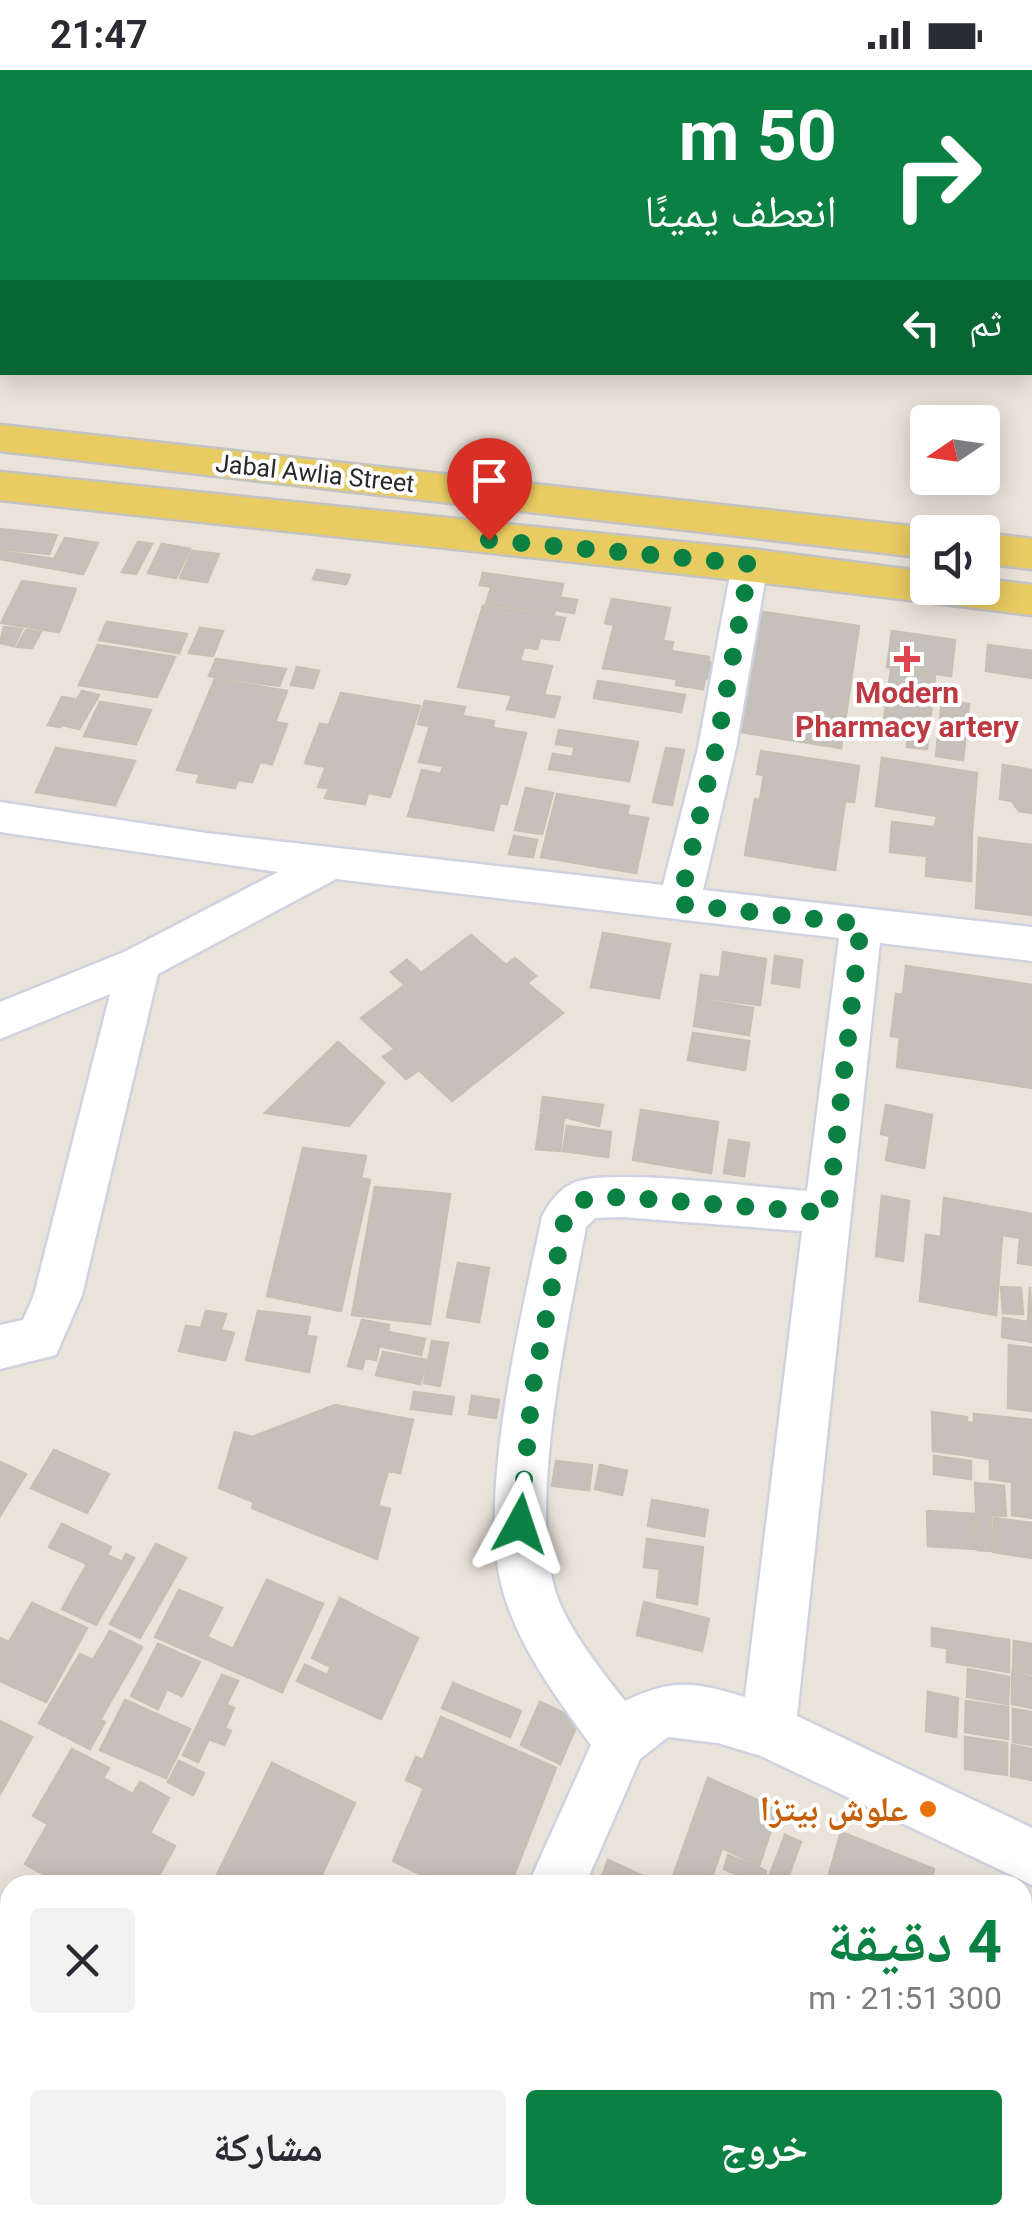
<!DOCTYPE html>
<html lang="ar">
<head>
<meta charset="utf-8">
<style>
	body { margin:0; font-family:Roboto,"Noto Naskh Arabic",sans-serif; background:#f2f2f3; color:#2b2b33; direction:rtl; height:100vh; display:flex; flex-direction:column; font-size:38px; white-space:nowrap }
	* { box-sizing:border-box; margin:0 }
	p { font-size:32px; color:#7c7c81 }
	.icon { flex:none; width:55px; height:55px; fill:none; stroke:currentColor; stroke-width:2; stroke-linecap:round; stroke-linejoin:round }
	.map { position:relative; flex:1; overflow:hidden; direction:ltr }
	.details { position:absolute; left:0px; top:1805px; width:1032px; height:350px; display:flex; flex-direction:column; background:#fff; border-radius:30px 30px 0 0; box-shadow:0 5px 25px #0003; direction:rtl }
	.details>* { flex:none }
	.hud { position:absolute; left:0px; top:0px; width:1032px; height:305px; box-shadow:0 5px 25px #0003; direction:rtl; background:#0b8043; color:#fff; overflow:hidden }
	.needle { width:65px; rotate:257deg }
	.tools { position:absolute; left:910px; top:335px; display:grid; gap:20px }
	.tools a { display:grid; place-items:center; width:90px; height:90px; border-radius:10px; background:#fff; box-shadow:0 5px 25px #0003; font-size:50px }
	.pin { position:absolute; display:grid; place-items:center; width:85px; height:85px; color:#fff; margin:-102px -42px; border-radius:50% 50% 50% 0; rotate:-45deg; box-shadow:0 0 10px #0007 }
	.pin .icon { rotate:45deg }
	.me { position:absolute; width:110px; margin:-55px; rotate:5deg; stroke-linejoin:round; filter:drop-shadow(0 0 8px #0008) }
	.turn { display:flex; align-items:center; gap:35px; height:210px; padding:0 30px; font-size:45px }
	.turn .icon { width:130px; height:130px; stroke-width:2.5 }
	.turn b { display:block; font-size:70px; line-height:85px }
	.then { display:flex; align-items:center; height:95px; padding:0 30px; background:#0003; gap:20px; font-size:38px }
	.round { display:grid; place-items:center; flex:none; width:105px; height:105px; border-radius:10px; background:#f2f2f3 }
	.headline { display:flex; align-items:center; justify-content:space-between; height:170px; padding:0 30px }
	h1 { font-size:60px; font-weight:700; line-height:75px; color:#0b8043 }
	.primary-button { display:flex; gap:20px; margin-top:auto; padding:20px 30px }
	.primary-button a { flex:1; height:115px; border-radius:10px; background:#0b8043; color:#fff; font-size:40px; font-weight:700; line-height:115px; text-align:center }
	.primary-button a+a { background:#f2f2f3; color:#2b2b33 }
	.status { display:flex; justify-content:space-between; align-items:center; height:70px; padding:0 50px; background:#fff; direction:ltr }
	.status svg { height:28px; fill:currentColor }
	.map>svg:first-child { display:block }
</style>
</head>
<body>
<div class="status"><b>21:47</b><svg viewBox="0 0 49 12"><path d="M0 12V9h3v3zM5 12V6h3v6zM10 12V3h3v9zM15 12V0h3v12zM26 1h20v11H26zM47 4h2v5h-2z"/></svg></div>
<div class="map">
<svg width="1032" height="2155" viewBox="0 0 1032 2155">
	<rect width="100%" height="100%" fill="#eae3da"/>
	<!-- building -->
	<g fill="#c5c0ba" stroke="#c5bfb4" stroke-width="2.5">
		<polygon points="0,459 57,465 49,484 0,479"/>
		<polygon points="65,468 98,473 83,504 0,489 0,481 54,489"/>
		<polygon points="138,472 152,474 136,504 122,502"/>
		<polygon points="162,474 190,479 176,508 148,503"/>
		<polygon points="192,481 219,484 207,512 180,508"/>
		<polygon points="317,500 350,505 346,514 313,509"/>
		<polygon points="483,503 563,514 560,527 480,515"/>
		<polygon points="22,511 76,519 59,562 1,553"/>
		<polygon points="491,518 577,530 574,543 555,540 554,544 486,534"/>
		<polygon points="612,529 670,538 663,571 673,572 671,581 709,587 708,592 715,593 711,609 705,608 703,619 676,615 677,609 603,598 614,555 605,553"/>
		<polygon points="483,536 565,548 559,570 540,568 537,579 524,577 520,591 552,596 544,625 560,627 554,647 507,639 512,625 458,617"/>
		<polygon points="757,541 859,556 841,678 734,661"/>
		<polygon points="107,552 187,564 179,583 99,570"/>
		<polygon points="4,557 22,559 14,576 0,573"/>
		<polygon points="200,558 223,561 213,586 189,583"/>
		<polygon points="26,560 41,562 32,578 17,577"/>
		<polygon points="892,561 955,570 951,606 887,597"/>
		<polygon points="98,575 175,587 157,627 79,615"/>
		<polygon points="988,575 1032,581 1032,608 986,601"/>
		<polygon points="216,589 286,599 279,616 209,606"/>
		<polygon points="297,597 319,601 313,618 291,615"/>
		<polygon points="891,600 935,606 927,679 907,677 908,661 883,657"/>
		<polygon points="215,609 287,621 275,652 287,654 272,694 260,692 252,712 238,710 235,718 197,712 200,704 177,700"/>
		<polygon points="598,611 685,625 681,642 594,628"/>
		<polygon points="82,621 99,625 79,659 62,655"/>
		<polygon points="341,623 420,636 390,727 368,723 365,734 325,728 329,718 318,717 326,697 305,693 320,654 329,655"/>
		<polygon points="62,627 74,629 61,657 48,655"/>
		<polygon points="942,630 969,634 963,690 936,686"/>
		<polygon points="425,631 465,637 462,646 494,651 493,658 526,663 507,734 500,733 493,760 408,746 422,700 441,704 443,696 419,692 430,656 418,654"/>
		<polygon points="100,632 151,640 136,674 84,666"/>
		<polygon points="559,660 638,672 629,711 549,699 553,684 572,687 575,677 556,674"/>
		<polygon points="56,678 135,691 115,735 36,722"/>
		<polygon points="666,678 684,680 672,735 653,732"/>
		<polygon points="761,681 859,696 854,732 845,731 835,800 745,785 755,729 760,730 764,705 757,704"/>
		<polygon points="882,688 977,703 972,761 935,755 937,746 876,736"/>
		<polygon points="1003,695 1032,700 1032,743 1019,741 1012,731 1000,729"/>
		<polygon points="526,718 553,723 542,764 515,760"/>
		<polygon points="557,724 629,736 627,745 648,748 636,803 541,787"/>
		<polygon points="892,752 972,762 971,811 926,806 927,786 890,782"/>
		<polygon points="514,766 537,770 533,787 509,784"/>
		<polygon points="979,768 1032,775 1032,845 976,838"/>
		<polygon points="603,863 670,874 659,928 591,917"/>
		<polygon points="471,865 506,895 515,888 536,906 527,913 563,943 452,1031 419,1000 406,1009 383,987 395,979 361,948 405,915 391,902 407,890 421,903"/>
		<polygon points="723,882 766,889 760,935 698,927 701,905 720,908"/>
		<polygon points="775,886 802,890 799,917 772,913"/>
		<polygon points="906,896 1032,915 1032,1018 897,997 900,967 891,966 896,924 903,925"/>
		<polygon points="698,929 753,938 749,965 694,956"/>
		<polygon points="693,963 749,971 745,1000 688,990"/>
		<polygon points="338,972 384,1013 349,1056 265,1043"/>
		<polygon points="543,1027 603,1035 599,1056 541,1041"/>
		<polygon points="886,1035 932,1045 924,1098 886,1090 890,1066 881,1064"/>
		<polygon points="641,1040 718,1052 711,1103 633,1090"/>
		<polygon points="541,1044 564,1047 560,1081 536,1079"/>
		<polygon points="567,1056 611,1062 608,1087 563,1081"/>
		<polygon points="729,1070 749,1073 744,1106 724,1103"/>
		<polygon points="303,1078 366,1086 361,1108 370,1110 341,1241 267,1226"/>
		<polygon points="375,1117 450,1124 430,1254 352,1245"/>
		<polygon points="882,1126 909,1131 903,1191 876,1186"/>
		<polygon points="944,1128 1032,1144 1032,1195 1018,1193 1020,1168 1002,1165 996,1245 920,1231 926,1165 941,1167"/>
		<polygon points="458,1193 489,1198 479,1252 447,1247"/>
		<polygon points="1001,1217 1021,1218 1023,1244 1003,1243"/>
		<polygon points="1030,1217 1032,1272 1002,1267 1003,1248 1028,1252"/>
		<polygon points="206,1241 226,1244 221,1260 234,1263 225,1290 179,1281 186,1256 201,1258"/>
		<polygon points="258,1241 310,1247 306,1266 316,1267 309,1302 246,1290"/>
		<polygon points="362,1250 389,1255 388,1262 425,1269 421,1285 379,1276 376,1290 365,1288 362,1299 348,1296"/>
		<polygon points="432,1271 448,1273 440,1316 424,1313"/>
		<polygon points="1009,1275 1032,1278 1032,1341 1008,1338"/>
		<polygon points="383,1282 427,1290 420,1314 376,1305"/>
		<polygon points="414,1322 454,1327 451,1344 411,1339"/>
		<polygon points="472,1326 499,1330 496,1348 469,1344"/>
		<polygon points="335,1335 413,1350 400,1403 388,1401 378,1436 390,1439 377,1489 252,1438 254,1432 219,1418 235,1362 252,1367"/>
		<polygon points="932,1342 967,1347 967,1352 972,1353 972,1386 933,1381"/>
		<polygon points="974,1344 1032,1350 1032,1448 1012,1445 1012,1412 990,1409 990,1389 974,1387"/>
		<polygon points="54,1380 109,1404 87,1443 31,1418"/>
		<polygon points="934,1386 971,1391 971,1409 934,1404"/>
		<polygon points="556,1391 592,1395 589,1420 552,1416"/>
		<polygon points="0,1392 26,1404 0,1446"/>
		<polygon points="600,1395 627,1401 622,1425 595,1419"/>
		<polygon points="975,1413 1004,1416 1006,1446 991,1445 992,1481 978,1480"/>
		<polygon points="652,1430 708,1440 704,1466 648,1456"/>
		<polygon points="927,1441 974,1444 976,1479 928,1476"/>
		<polygon points="994,1448 1032,1453 1032,1488 993,1482"/>
		<polygon points="62,1454 111,1477 107,1485 122,1492 126,1484 134,1488 96,1555 62,1539 87,1494 49,1477"/>
		<polygon points="647,1469 703,1477 697,1534 657,1527 660,1499 644,1497"/>
		<polygon points="156,1474 186,1488 140,1568 110,1554"/>
		<polygon points="267,1510 323,1534 282,1622 155,1567 179,1520 222,1538 207,1567 233,1579"/>
		<polygon points="340,1528 418,1568 381,1649 297,1611 305,1595 327,1605 331,1597 312,1588"/>
		<polygon points="644,1532 709,1549 702,1581 637,1565"/>
		<polygon points="32,1533 87,1558 46,1632 0,1611 0,1568 9,1572"/>
		<polygon points="932,1558 1009,1570 1009,1602 947,1592 947,1578 932,1576"/>
		<polygon points="110,1561 142,1577 100,1650 105,1652 90,1679 39,1653 80,1584 93,1590"/>
		<polygon points="1014,1571 1032,1574 1032,1604 1013,1601"/>
		<polygon points="158,1574 200,1592 182,1626 167,1619 158,1639 131,1626"/>
		<polygon points="968,1599 1009,1607 1008,1634 967,1627"/>
		<polygon points="1012,1603 1032,1607 1032,1638 1012,1634"/>
		<polygon points="222,1605 238,1611 226,1635 234,1638 225,1658 231,1661 224,1675 209,1669 198,1692 183,1685"/>
		<polygon points="453,1613 521,1641 510,1667 442,1638"/>
		<polygon points="928,1622 958,1628 956,1667 926,1661"/>
		<polygon points="125,1630 190,1659 166,1708 100,1680"/>
		<polygon points="966,1631 1008,1637 1008,1669 965,1662"/>
		<polygon points="540,1632 579,1650 560,1694 521,1675"/>
		<polygon points="1013,1639 1032,1642 1032,1675 1013,1672"/>
		<polygon points="441,1647 556,1698 510,1815 443,1815 393,1791 424,1718 406,1710 416,1687 423,1690"/>
		<polygon points="0,1651 32,1667 0,1724"/>
		<polygon points="965,1667 1007,1673 1007,1705 965,1699"/>
		<polygon points="1012,1675 1032,1679 1032,1710 1011,1706"/>
		<polygon points="72,1679 109,1698 103,1708 133,1724 140,1712 169,1728 150,1763 175,1776 154,1815 40,1815 45,1805 25,1794 48,1754 33,1746"/>
		<polygon points="179,1691 204,1703 193,1725 168,1712"/>
		<polygon points="272,1693 355,1733 317,1815 212,1815"/>
		<polygon points="708,1708 778,1739 759,1796 722,1778 709,1815 670,1815"/>
		<polygon points="841,1762 934,1799 930,1815 826,1815"/>
		<polygon points="785,1765 801,1772 785,1815 766,1815"/>
		<polygon points="728,1785 766,1801 763,1815 724,1799"/>
		<polygon points="608,1790 662,1815 599,1815"/>
		<polygon points="561,2145 636,2145 633,2155 558,2155"/>
		<polygon points="715,2145 797,2145 794,2155 712,2155"/>
		<polygon points="917,2145 963,2145 960,2155 914,2155"/>
		<polygon points="974,2145 989,2145 1008,2155 971,2155"/>
	</g>
	<g fill="none" stroke-linecap="round" stroke-linejoin="round">
		<defs>
			<g id="street">
				<path d="M750 482 763 485 768 494 736 678 703 820 1032 857V891L880 873 797 1646 1032 1758V1815L761 1686 718 1673 668 1667 640 1689 585 1815H528L591 1675C554 1624 514 1571 500 1509 480 1414 522 1244 542 1147 549 1133 558 1120 573 1113 609 1097 760 1118 807 1121L839 868 336 809 158 904 82 1225 56 1285 0 1299V1255L23 1250 34 1225 110 924 0 969V932L124 882 278 802 0 762V732L206 763 663 815 698 678 732 494 737 485ZM622 1147 802 1161 745 1627C694 1612 674 1608 625 1631 601 1600 573 1566 558 1529 525 1442 569 1250 586 1157L595 1148Z"/>
				<polygon points="318,2145 383,2145 379,2155 314,2155"/>
			</g>
			<g id="primary">
				<polygon points="0,355 928,458 943,462 928,462 928,488 0,381"/>
				<path d="M0 402 750 479 928 502V518H982V509L1032 515V545C689 502 344 468 0 430Z"/>
				<polygon points="982,463 1032,469 1032,499 982,493"/>
			</g>
		</defs>
		<!-- street casing -->
		<use href="#street" stroke="#cfd2e0" stroke-width="5"/>
		<!-- primary casing -->
		<use href="#primary" stroke="#c3c3c3" stroke-width="5"/>
		<!-- street -->
		<use href="#street" fill="#fff" fill-rule="evenodd"/>
		<!-- primary -->
		<use href="#primary" fill="#e8cb61" fill-rule="evenodd"/>
	</g>
	<g fill="none" stroke-linecap="round" stroke-linejoin="round">
		<!-- route -->
		<polyline stroke="#0b8043" stroke-width="18" stroke-dasharray="0 32.4" points="489,470 750,494 716,678 679,834 861,854 828,1143 622,1127 585,1129 565,1147 532,1322 520,1454"/>
	</g>
	<!-- markers -->
	<path fill="#e0444e" stroke="#fff" stroke-width="4" d="M902 574h10v10h10v10h-10v10h-10v-10h-10v-10h10z"/>
	<circle fill="#e8710a" stroke="#fff" stroke-width="4" cx="928" cy="1739" r="10"/>
	<g text-anchor="middle" stroke-width="8" stroke-linejoin="round" paint-order="stroke">
		<!-- far-street labels -->
		<g font-size="25" fill="#282828" stroke="#fff">
			<text transform="translate(315 403) rotate(6)" y="9">Jabal Awlia Street</text>
		</g>
		<!-- health labels -->
		<g font-size="30" font-weight="bold" fill="#be3a42" stroke="#fff">
			<text x="907" y="633">Modern<tspan x="907" dy="34">Pharmacy artery</tspan></text>
		</g>
		<!-- near-food labels -->
		<g font-size="35" font-weight="bold" fill="#c56008" stroke="#fff" text-anchor="end">
			<text x="908" y="1751">علوش بيتزا</text>
		</g>
	</g>
</svg>
<div class="tools">
<a><svg class="needle" viewBox="-14 -14 28 28"><path d="M0-13l5 13h-10z" fill="#e53935"/><path d="M0 13l5-13h-10z" fill="#7c7c81"/></svg></a>
<a><svg class="icon" aria-label="sound" viewBox="0 0 24 24"><path d="M4 9h4l5-4v14l-5-4H4zM17 9q2 3 0 6"/></svg></a>
</div>
<div class="pin" style="left:489px;top:470px;background:#d93025"><svg class="icon" aria-label="arrive" viewBox="0 0 24 24"><path d="M6 21V4h12l-3 4 3 4H6"/></svg></div>
<svg class="me" style="left:520px;top:1454px" viewBox="-20 -20 40 40"><path d="M0-17L14 15 0 8-14 15z" fill="#0b8043" stroke="#fff" stroke-width="4"/></svg>
<div class="hud">
<div class="turn"><svg class="icon" aria-label="right" viewBox="0 0 24 24"><path d="M7 20v-9h11M14 6l5 5-5 5"/></svg><div><b>50 m</b>انعطف يمينًا</div></div>
<div class="then">ثم<svg class="icon" aria-label="left" viewBox="0 0 24 24"><path d="M17 20v-9H6M10 6l-5 5 5 5"/></svg></div>
</div>
<section class="details">
<div class="headline"><div><h1>4 دقيقة</h1><p>300 m · 21:51</p></div><a class="round"><svg class="icon" aria-label="close" viewBox="0 0 24 24"><path d="M6 6l12 12M18 6L6 18"/></svg></a></div>
<div class="primary-button"><a>خروج</a><a>مشاركة</a></div>
</section>
</div>
</body>
</html>
